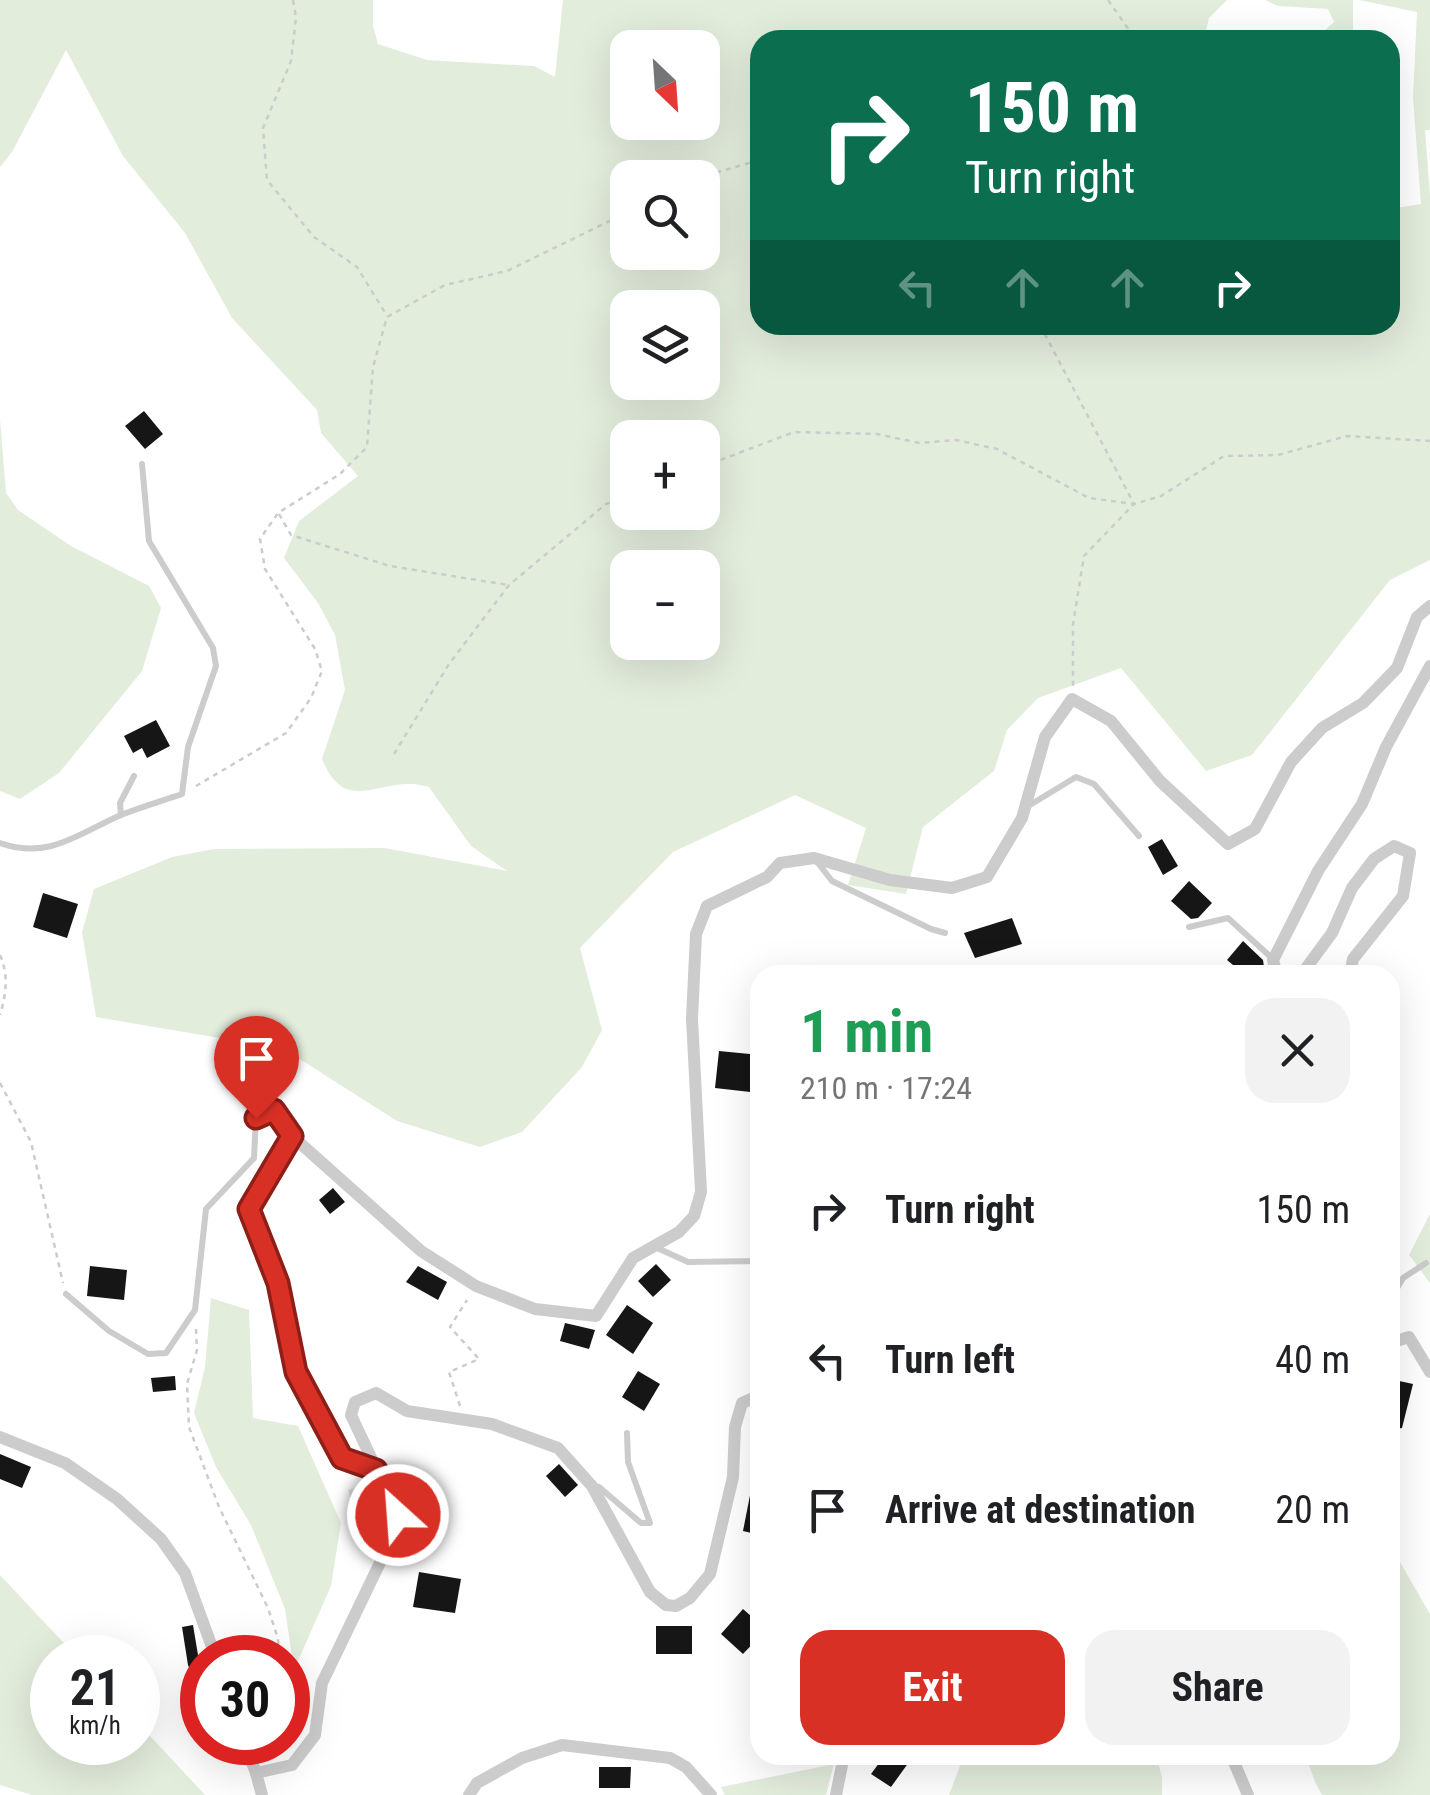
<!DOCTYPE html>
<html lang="en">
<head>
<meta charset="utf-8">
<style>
	body { margin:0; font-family:"Roboto Condensed",sans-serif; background:#f2f2f2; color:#202124; height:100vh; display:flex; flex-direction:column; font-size:38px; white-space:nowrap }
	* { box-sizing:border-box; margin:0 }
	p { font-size:32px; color:#757577 }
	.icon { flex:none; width:55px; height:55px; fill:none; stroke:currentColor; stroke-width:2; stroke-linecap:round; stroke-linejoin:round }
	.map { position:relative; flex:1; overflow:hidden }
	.panel { position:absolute; left:750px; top:965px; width:650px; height:800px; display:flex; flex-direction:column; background:#fff; border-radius:30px; box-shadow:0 10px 40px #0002 }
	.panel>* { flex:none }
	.banner { position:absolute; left:750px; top:30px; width:650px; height:305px; border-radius:30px; box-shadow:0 10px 40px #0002; background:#0b6e4f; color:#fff; overflow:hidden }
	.needle { width:65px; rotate:155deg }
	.fabs { position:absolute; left:610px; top:30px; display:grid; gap:20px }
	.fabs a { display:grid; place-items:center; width:110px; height:110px; border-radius:20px; background:#fff; box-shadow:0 10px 40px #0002; font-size:50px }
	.speed { position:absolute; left:30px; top:1635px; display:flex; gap:20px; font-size:50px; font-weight:700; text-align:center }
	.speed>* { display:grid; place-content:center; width:130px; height:130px; border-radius:50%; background:#fff; box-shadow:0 10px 40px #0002; line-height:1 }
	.speed small { font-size:25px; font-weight:400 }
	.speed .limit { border:15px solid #d22; background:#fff; color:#111 }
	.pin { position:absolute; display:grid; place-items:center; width:85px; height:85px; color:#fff; margin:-102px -42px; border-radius:50% 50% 50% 0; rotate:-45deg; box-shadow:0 0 10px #0007 }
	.pin .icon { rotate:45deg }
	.me { position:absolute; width:110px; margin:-55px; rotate:334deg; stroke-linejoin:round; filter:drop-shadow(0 0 8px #0008) }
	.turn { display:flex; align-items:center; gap:35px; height:210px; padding:0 50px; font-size:45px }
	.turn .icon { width:130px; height:130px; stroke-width:2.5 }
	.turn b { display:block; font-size:70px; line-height:85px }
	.lanes { display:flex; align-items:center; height:95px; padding:0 50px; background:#0003; justify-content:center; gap:50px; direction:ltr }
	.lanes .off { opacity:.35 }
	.round { display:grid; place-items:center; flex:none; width:105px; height:105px; border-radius:30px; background:#f2f2f2 }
	.headline { display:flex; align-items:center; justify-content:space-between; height:170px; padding:0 50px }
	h1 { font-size:60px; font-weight:700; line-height:75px; color:#1e9e55 }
	.action { display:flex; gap:20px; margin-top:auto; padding:20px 50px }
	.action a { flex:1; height:115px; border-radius:30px; background:#d93025; color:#fff; font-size:40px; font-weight:700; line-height:115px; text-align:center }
	.action a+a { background:#f2f2f2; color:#202124 }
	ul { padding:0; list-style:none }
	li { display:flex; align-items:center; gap:30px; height:150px; padding:0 50px }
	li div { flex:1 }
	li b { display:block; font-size:38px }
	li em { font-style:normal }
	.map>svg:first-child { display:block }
</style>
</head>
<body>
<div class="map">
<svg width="1430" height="1795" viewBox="0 0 1430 1795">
	<rect width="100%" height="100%" fill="#fff"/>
	<!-- green -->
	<g fill="#e3eddc" fill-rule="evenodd">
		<path d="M0 0H373V26L378 44 427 60 534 66 555 77 563 0H1227L1209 18 1204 40H760V325H1390V209L1421 204 1413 98 1417 12 1359 0H1430V130H1425L1430 195V560L1390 580 1252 755 1206 771 1121 668 1038 698 1007 730 994 771 923 827 906 894 848 885 866 828 795 795 673 852 580 948 602 1030 582 1067 522 1132 480 1147 397 1121 284 1049 96 1017 82 932 94 889 172 857 214 849 385 848 507 871 471 846 429 787C423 786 418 784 412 784 372 783 344 812 322 759L345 690 335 635 318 603 284 558 299 521 358 476 321 433 317 410 232 318 185 233 123 156 66 50 12 152 0 167ZM628 48H702V122H628ZM628 178H702V252H628ZM628 308H702V382H628ZM628 438H702V512H628ZM628 568H702V642H628Z"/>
		<polygon points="1265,0 1353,0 1353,30 1343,40 1314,40 1334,22 1328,9 1278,6"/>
		<polygon points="0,419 6,493 18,510 71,546 149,586 161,608 142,671 59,773 20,799 0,791"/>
		<polygon points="1430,1214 1430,1283 1409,1255"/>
		<polygon points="211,1298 249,1310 253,1418 298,1426 341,1523 331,1586 294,1670 285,1609 251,1525 216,1467 194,1413 205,1367"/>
		<polygon points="372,1483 386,1529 362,1536 348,1490"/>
		<polygon points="1390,1549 1397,1557 1430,1614 1430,1795 1322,1795 1316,1784 1305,1755 1390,1755"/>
		<polygon points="0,1575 77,1657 52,1658 52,1742 138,1742 138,1723 205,1795 32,1795 0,1785"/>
		<polygon points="964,1755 1156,1755 1162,1777 1162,1795 949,1795"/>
		<polygon points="834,1764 826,1795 725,1795 721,1787"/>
	</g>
	<!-- building -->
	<g fill="#161616">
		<polygon points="144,411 163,434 145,449 125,426"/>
		<polygon points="156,720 170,746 147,758 142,748 133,753 124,736"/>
		<polygon points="1162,839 1178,866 1163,875 1148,847"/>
		<polygon points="1189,881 1212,903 1198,918 1191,919 1171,901"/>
		<polygon points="43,893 78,904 67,938 33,927"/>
		<polygon points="1012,918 1022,944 975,958 964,933"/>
		<polygon points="1243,941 1263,960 1264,967 1258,975 1245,975 1227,960"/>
		<polygon points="719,1051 760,1055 759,1093 715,1088"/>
		<polygon points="333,1188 345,1202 330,1214 319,1200"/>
		<polygon points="656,1264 671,1280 653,1297 638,1281"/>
		<polygon points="90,1266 127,1270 124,1300 87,1296"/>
		<polygon points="418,1266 447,1282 438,1300 406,1282"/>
		<polygon points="627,1305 653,1323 633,1354 606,1335"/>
		<polygon points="565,1323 595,1330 589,1349 560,1341"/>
		<polygon points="638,1371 660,1384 644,1411 622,1397"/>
		<polygon points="175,1376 176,1390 153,1392 151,1378"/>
		<polygon points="1390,1379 1413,1384 1402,1428 1390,1430"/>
		<polygon points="0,1454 31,1467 22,1488 0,1479"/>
		<polygon points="559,1464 578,1485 565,1497 546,1476"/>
		<polygon points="754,1475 760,1476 760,1535 743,1531"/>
		<polygon points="419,1572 461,1579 455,1613 413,1607"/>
		<polygon points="743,1609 760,1624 760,1636 743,1654 721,1634"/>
		<polygon points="193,1625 202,1679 202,1692 200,1692 188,1665 182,1627"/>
		<rect x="656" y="1626" width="36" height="28"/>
		<polygon points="885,1755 900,1755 909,1762 891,1787 871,1774"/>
		<polygon points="599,1767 631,1767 630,1788 599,1788"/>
	</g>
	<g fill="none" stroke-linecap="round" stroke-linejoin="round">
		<!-- path -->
		<g stroke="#ccc" stroke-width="2.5" stroke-dasharray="5 5" stroke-linecap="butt">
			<polyline points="293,0 296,18 291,61 263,128 267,180 314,237 357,267 387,316"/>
			<polyline points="1108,0 1136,40"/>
			<polyline points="697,178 760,160"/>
			<polyline points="1040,325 1134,504 1084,556 1073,624 1073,687"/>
			<polyline points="702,467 794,432 877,434 919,443 956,440 997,449 1089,498 1134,504 1161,496 1224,456 1278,455 1347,436 1430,441"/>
			<polyline points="279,514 291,535 390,566 508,585"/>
			<polyline points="394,754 449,664 509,585 606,504 628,496"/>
			<polyline points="196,786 286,733 311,698 322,671 315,649 265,569 260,539 278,513 340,474 367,447 373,367 387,317 445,285 507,271 628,212"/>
			<path d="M0 955C9 976 6 994 0 1015"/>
			<polyline points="0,1083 31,1142 63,1283"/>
			<polyline points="196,1329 197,1350 187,1384 189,1427 219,1507 268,1608 278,1639 279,1658"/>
			<polyline points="460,1406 449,1372 479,1359 450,1327 467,1300"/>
		</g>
		<!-- service -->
		<g stroke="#ccc" stroke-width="6">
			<polyline points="1025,808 1076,777 1094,784 1139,836"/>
			<polyline points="121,815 120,803 134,776"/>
			<path d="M0 843C50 860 77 834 121 815 141 807 162 801 182 794L188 747 216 666 213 648 149 541 142 464"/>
			<polyline points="818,863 832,881 931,929 945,933"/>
			<polyline points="1189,927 1228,918 1273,959"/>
			<polyline points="655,1247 688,1262 760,1261"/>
			<polyline points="66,1294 109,1331 148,1354 166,1353 195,1310 206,1209 254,1158 256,1118 273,1111 291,1135"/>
			<polyline points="1390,1300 1403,1278 1426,1263"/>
			<polyline points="1390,1329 1394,1340"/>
			<polyline points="594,1486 599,1487 641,1523 650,1523 628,1462 627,1433"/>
		</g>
		<!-- minor -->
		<g stroke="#ccc" stroke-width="12">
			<polyline points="1277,975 1273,960 1318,871 1362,804 1386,747 1430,666"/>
			<polyline points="1301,975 1332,933 1352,888 1374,859 1394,846 1410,853 1403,896 1353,959 1350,975"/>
			<polyline points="1390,1343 1409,1337 1430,1372"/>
			<polyline points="0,1437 65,1463 117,1499 161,1539 185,1573 216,1658"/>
			<polyline points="376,1470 342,1458 296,1371 278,1283 249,1209 292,1136 421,1251 476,1286 535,1309 596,1316 633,1258 679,1232 694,1216 701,1192 692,1019 696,934 707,906 767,877 780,863 814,858 890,880 952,888 987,877 1022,818 1045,737 1072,699 1111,721 1160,781 1228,844 1255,829 1291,762 1322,728 1363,703 1397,668 1417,617 1430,606"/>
			<polyline points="244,1742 256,1773 292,1765 315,1735 322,1683 390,1542 398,1515 351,1415 355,1402 376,1393 407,1411 492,1424 558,1448 592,1486 650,1592 666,1605 676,1606 690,1598 710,1574 733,1477 735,1427 742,1403 760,1395"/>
			<polyline points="1231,1755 1248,1795"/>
			<polyline points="256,1773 262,1795"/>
			<polyline points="469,1795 477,1783 522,1758 562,1745 670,1758 686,1767 711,1795"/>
			<polyline points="836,1795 844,1755"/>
		</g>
	</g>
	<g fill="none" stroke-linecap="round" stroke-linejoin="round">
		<defs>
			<polyline id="route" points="256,1118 274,1110 292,1136 249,1209 278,1283 296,1372 342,1458 376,1470 398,1515"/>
		</defs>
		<!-- route casing -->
		<use href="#route" stroke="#8d1f18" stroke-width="25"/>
		<!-- route -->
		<use href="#route" stroke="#d93025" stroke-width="18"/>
	</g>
</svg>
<div class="fabs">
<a><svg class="needle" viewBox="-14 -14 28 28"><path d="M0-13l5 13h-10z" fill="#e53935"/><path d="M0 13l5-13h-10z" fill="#757577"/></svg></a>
<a><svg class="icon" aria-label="search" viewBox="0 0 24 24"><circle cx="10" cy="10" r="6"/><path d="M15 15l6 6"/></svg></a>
<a><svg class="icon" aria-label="layers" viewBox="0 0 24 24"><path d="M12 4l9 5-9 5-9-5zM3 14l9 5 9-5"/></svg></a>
<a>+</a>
<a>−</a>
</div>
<div class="speed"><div>21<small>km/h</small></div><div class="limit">30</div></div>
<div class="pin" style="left:256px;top:1118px;background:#d93025"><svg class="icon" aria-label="arrive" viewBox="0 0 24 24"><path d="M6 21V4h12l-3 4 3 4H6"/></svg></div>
<svg class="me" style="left:398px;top:1515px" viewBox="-20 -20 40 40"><circle r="17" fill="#d93025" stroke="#fff" stroke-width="3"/><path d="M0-11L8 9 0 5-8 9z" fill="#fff"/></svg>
<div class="banner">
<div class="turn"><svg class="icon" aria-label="right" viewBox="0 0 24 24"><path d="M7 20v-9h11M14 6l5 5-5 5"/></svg><div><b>150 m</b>Turn right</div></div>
<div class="lanes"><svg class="icon off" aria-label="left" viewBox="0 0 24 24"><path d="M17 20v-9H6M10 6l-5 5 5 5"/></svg><svg class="icon off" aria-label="ahead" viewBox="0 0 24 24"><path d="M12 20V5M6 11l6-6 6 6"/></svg><svg class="icon off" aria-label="ahead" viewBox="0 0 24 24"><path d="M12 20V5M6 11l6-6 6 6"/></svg><svg class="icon" aria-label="right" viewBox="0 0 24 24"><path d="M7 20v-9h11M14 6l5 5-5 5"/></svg></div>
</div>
<section class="panel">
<div class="headline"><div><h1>1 min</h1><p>210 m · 17:24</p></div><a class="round"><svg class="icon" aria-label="close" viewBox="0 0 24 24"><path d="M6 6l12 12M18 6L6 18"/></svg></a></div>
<ul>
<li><svg class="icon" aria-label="right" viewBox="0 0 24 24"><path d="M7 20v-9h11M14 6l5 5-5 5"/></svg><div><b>Turn right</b></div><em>150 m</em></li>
<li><svg class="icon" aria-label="left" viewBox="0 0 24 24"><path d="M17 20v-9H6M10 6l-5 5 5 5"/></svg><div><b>Turn left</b></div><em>40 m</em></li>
<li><svg class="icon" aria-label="arrive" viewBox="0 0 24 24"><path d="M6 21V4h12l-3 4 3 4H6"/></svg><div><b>Arrive at destination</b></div><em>20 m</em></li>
</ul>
<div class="action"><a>Exit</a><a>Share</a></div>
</section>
</div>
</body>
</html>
